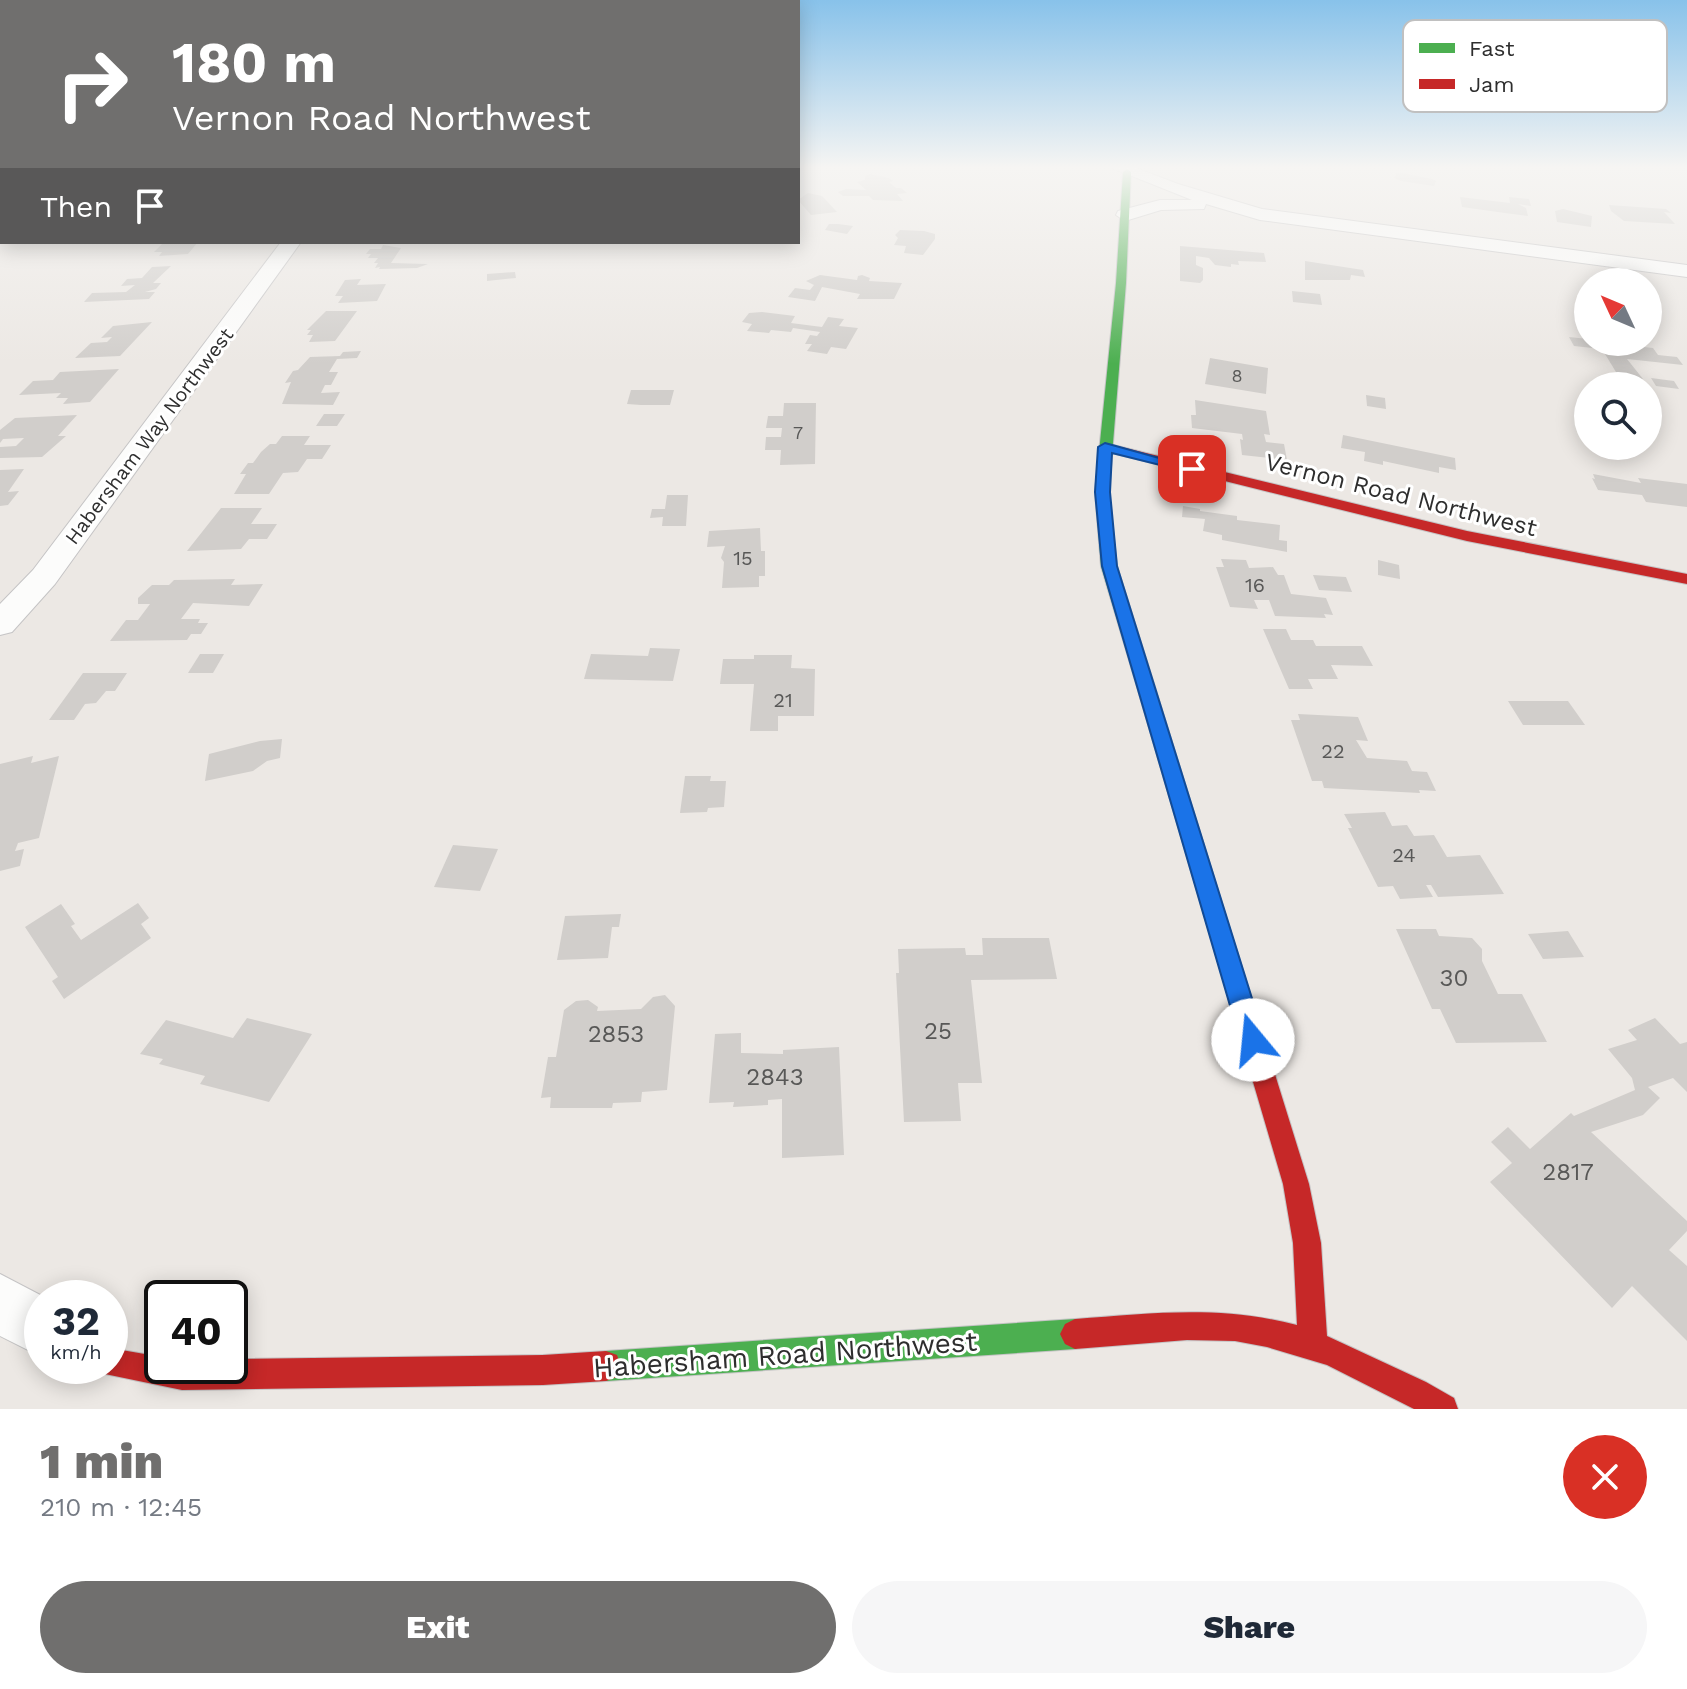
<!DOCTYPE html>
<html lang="en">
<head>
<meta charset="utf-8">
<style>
	body { margin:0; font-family:"Work Sans",sans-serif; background:#f6f6f7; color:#1f2937; height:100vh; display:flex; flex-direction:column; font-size:30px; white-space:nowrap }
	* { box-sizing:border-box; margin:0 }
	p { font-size:26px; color:#747a83 }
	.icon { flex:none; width:44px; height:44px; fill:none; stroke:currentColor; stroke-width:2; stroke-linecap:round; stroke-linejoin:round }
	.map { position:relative; height:1409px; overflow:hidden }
	.details { display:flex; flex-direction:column; background:#fff; flex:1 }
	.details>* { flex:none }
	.guide { position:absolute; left:0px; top:0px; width:800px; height:244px; box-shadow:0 4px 20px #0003; background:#706f6e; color:#fff; overflow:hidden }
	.needle { width:52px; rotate:314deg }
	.controls { position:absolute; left:1574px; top:268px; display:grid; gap:16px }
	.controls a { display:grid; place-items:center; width:88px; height:88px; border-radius:50%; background:#fff; box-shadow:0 4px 20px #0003; font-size:40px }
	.speed { position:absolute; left:24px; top:1280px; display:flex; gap:16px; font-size:40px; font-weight:700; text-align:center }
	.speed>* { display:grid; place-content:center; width:104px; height:104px; border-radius:50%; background:#fff; box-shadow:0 4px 20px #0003; line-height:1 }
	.speed small { font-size:20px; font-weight:400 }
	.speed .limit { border:4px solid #111; border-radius:12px; background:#fff; color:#111 }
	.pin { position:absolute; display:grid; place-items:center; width:68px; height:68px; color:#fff; margin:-34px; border-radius:16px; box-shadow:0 4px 12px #0006 }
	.me { position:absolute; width:88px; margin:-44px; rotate:343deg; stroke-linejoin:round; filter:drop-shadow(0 0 6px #0008) }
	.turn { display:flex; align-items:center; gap:28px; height:168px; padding:0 40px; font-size:36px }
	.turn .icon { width:104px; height:104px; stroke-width:2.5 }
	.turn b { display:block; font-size:56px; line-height:68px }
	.then { display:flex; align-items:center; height:76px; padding:0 40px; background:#0003; gap:16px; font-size:30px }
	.round { display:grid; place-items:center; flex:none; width:84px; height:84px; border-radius:42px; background:#f6f6f7 }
	.summary { display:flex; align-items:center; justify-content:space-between; height:136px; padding:0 40px }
	h1 { font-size:48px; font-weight:800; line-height:60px; color:#706f6e }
	.action { display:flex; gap:16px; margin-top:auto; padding:16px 40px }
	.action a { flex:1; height:92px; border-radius:48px; background:#706f6e; color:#fff; font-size:32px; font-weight:800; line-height:92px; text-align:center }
	.action a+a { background:#f6f6f7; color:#1f2937 }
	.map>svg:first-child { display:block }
</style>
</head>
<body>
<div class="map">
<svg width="1687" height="1409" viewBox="0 0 1687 1409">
	<rect width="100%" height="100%" fill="#ece8e4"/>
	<!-- building -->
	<g fill="#d1cecb">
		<polygon points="1397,172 1432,179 1436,181 1434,186 1401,181 1394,178"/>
		<polygon points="870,174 889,178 893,181 889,182 896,188 901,188 907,193 897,194 903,201 873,200 869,196 843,196 838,192 846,189 866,190 857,182 865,180 865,176"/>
		<polygon points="808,193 822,196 837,212 811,215 798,200"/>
		<polygon points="1460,197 1510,203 1509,197 1529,199 1531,206 1518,204 1526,208 1528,216 1505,213 1462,207"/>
		<polygon points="1609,205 1666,209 1671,213 1664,212 1675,224 1624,221 1611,211"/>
		<polygon points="1563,209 1592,216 1591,227 1557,222 1555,211"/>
		<polygon points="829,224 838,224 853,226 847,234 825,230"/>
		<polygon points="900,230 924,231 935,234 935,239 923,255 904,253 906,246 894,245 898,238 895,235"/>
		<polygon points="164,242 198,242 188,254 159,256 162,252 154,252"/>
		<polygon points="383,245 401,248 391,263 428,264 417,268 379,269 380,267 375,268 378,263 374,263 378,258 368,258 371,254 366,254 370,249 381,249"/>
		<polygon points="1180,246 1264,253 1266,262 1238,261 1239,265 1231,264 1231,267 1215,265 1209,258 1196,256 1196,265 1203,268 1203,280 1200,283 1180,281"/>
		<polygon points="1305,261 1363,270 1365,277 1351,275 1350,280 1305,280"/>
		<polygon points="171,266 153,283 161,283 156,289 145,292 155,292 149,299 84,302 92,293 126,292 135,285 121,286 127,279 142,278 152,267"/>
		<polygon points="515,272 516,278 487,281 487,274"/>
		<polygon points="820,275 857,280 858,276 862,275 870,278 869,281 902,283 894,299 857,299 860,294 822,287 815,301 788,297 795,288 810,290 814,285 806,281"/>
		<polygon points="361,279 357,285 386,284 377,301 338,303 343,296 335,296 345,280"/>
		<polygon points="1292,291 1320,294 1322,305 1293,302"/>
		<polygon points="326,311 357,311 335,341 309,342 313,335 307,335 311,330 307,330"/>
		<polygon points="762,312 795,316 791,323 822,327 828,317 844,319 839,326 858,328 846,349 831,347 827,354 807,351 812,344 805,344 810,335 817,336 820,332 793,328 791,332 771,330 769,333 747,331 752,324 742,322 749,313"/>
		<polygon points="152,322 120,356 75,358 91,343 107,342 112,337 101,338 113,326"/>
		<polygon points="1569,337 1588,339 1588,342 1632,342 1634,346 1653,348 1658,355 1677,357 1683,365 1627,359 1643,379 1619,377 1602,349 1574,346"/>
		<polygon points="361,351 357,358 337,359 329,372 338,372 331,385 325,385 321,393 340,392 333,405 282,404 291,382 285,383 293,371 298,370 310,357 340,356 343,352"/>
		<polygon points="1210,358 1268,368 1266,394 1205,384"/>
		<polygon points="119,369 90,402 63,404 68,398 56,398 61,393 19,395 33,381 53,380 60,372"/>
		<polygon points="1651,378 1674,381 1679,389 1656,386"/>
		<polygon points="631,390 674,390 670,405 641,405 627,404"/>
		<polygon points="1366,395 1385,398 1386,409 1367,406"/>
		<polygon points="1195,400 1266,411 1270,435 1264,434 1266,442 1284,444 1287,460 1242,455 1240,439 1243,440 1242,434 1192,428 1191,415 1196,415"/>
		<polygon points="784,403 816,403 815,464 780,465 781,450 765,450 766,437 781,437 782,428 766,428 768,416 783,416"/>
		<polygon points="324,414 345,414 337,426 316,426"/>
		<polygon points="77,415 58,436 66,436 42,457 0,458 0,447 16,446 24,438 3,439 0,443 0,430 15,418"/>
		<polygon points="1343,435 1455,458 1456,470 1439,467 1439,473 1383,461 1383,465 1364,461 1365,452 1341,448"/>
		<polygon points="282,436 310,436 304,445 331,445 322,459 307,459 298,472 283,473 269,494 234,494 246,474 240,474 248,463 253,463 261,452 270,444 276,444"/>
		<polygon points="24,469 8,492 19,491 8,505 0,506 0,470"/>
		<polygon points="1593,474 1641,483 1638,478 1687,484 1687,507 1646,502 1642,495 1598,490 1592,478 1595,479"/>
		<polygon points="667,495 688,495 686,526 662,526 663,517 650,518 652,509 665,509"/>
		<polygon points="1183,506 1200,509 1200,511 1237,516 1237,520 1280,525 1279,540 1287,541 1287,552 1222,540 1222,535 1203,531 1205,519 1182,517"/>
		<polygon points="221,508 262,508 251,524 277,524 267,539 249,539 241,549 187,551"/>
		<polygon points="760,528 761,551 765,551 765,576 759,576 759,587 722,588 724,562 721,558 725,546 707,547 709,531"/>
		<polygon points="1221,559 1246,560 1249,568 1273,567 1278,575 1284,575 1291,594 1326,598 1333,615 1324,614 1326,618 1275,616 1269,600 1254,600 1258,609 1230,607 1216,567 1224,567"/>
		<polygon points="1378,560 1399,565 1400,579 1378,575"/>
		<polygon points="1313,575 1346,577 1352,592 1319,590"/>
		<polygon points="235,579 231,585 263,584 249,606 193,603 181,619 200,619 198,623 208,623 201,634 191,634 187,640 110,641 126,620 138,620 150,604 138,604 138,598 152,585 169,585 174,580"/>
		<polygon points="1263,629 1286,629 1291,640 1313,640 1316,646 1362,646 1373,666 1331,665 1338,679 1308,679 1313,689 1289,689"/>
		<polygon points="650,648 680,649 673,681 584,679 591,654 648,656"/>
		<polygon points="200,654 224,654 213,673 188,673"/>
		<polygon points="754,655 792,655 791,668 815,669 814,716 778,716 778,731 750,731 754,684 720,684 723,659 754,659"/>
		<polygon points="83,673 127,673 115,691 106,691 96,703 85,704 74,720 49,720"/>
		<polygon points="1508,701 1568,701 1585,725 1523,725"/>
		<polygon points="1298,714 1358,717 1368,741 1356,740 1367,758 1407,761 1412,771 1427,772 1436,791 1419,790 1420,793 1324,788 1322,781 1312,781 1291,720 1300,720"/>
		<polygon points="282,739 280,758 267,761 253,771 205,781 209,754 260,741"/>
		<polygon points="33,756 31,763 59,756 39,838 18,843 15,851 24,849 20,866 0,871 0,764"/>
		<polygon points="685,776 711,776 710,781 726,781 724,807 708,808 707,812 680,813"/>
		<polygon points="1385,812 1392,826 1407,825 1414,836 1434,835 1447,857 1480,855 1504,894 1438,897 1431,885 1426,885 1433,897 1400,899 1393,886 1378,887 1348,828 1352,828 1344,814"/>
		<polygon points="453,845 498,849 480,891 434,887"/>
		<polygon points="138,903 149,918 141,924 151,938 64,999 52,981 58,977 25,927 61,904 75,924 71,926 81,940"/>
		<polygon points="621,914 619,927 612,927 608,958 557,960 565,916"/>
		<polygon points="1396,929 1436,929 1439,936 1472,938 1482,949 1482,961 1498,994 1522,994 1547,1042 1456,1043 1440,1009 1432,1009"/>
		<polygon points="1568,931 1584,957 1543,959 1528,934"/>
		<polygon points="982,938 1049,938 1057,979 971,980 982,1083 958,1083 961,1121 904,1122 896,973 899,973 898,949 965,948 966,955 983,955"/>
		<polygon points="665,995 675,1006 667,1090 642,1092 641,1102 613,1103 612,1108 550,1108 551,1097 541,1098 548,1057 556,1057 564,1010 576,1001 588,1000 598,1007 597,1011 641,1009 653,997"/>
		<polygon points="247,1018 312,1034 269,1102 200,1084 205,1076 159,1064 163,1059 140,1054 166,1020 233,1038"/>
		<polygon points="1655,1018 1680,1044 1687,1042 1687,1092 1673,1078 1648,1087 1660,1098 1643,1115 1591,1132 1687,1221 1687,1231 1669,1250 1687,1266 1687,1341 1632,1286 1612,1308 1490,1182 1512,1163 1491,1142 1508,1127 1530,1149 1571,1113 1574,1116 1635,1090 1632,1078 1608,1049 1637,1040 1628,1030"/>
		<polygon points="741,1033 741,1053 783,1054 783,1050 839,1047 844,1155 782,1158 782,1099 768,1100 768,1105 733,1107 734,1102 709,1103 715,1034"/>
	</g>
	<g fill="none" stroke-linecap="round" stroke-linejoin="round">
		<defs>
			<g id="street">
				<polygon points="1107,166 1131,166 1178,184 1262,209 1687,265 1687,277 1260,220 1206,204 1204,209 1161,210 1125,221 1116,215 1118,211 1160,200 1192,200"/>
				<polygon points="281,242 301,242 55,584 12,632 0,635 0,604 33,570"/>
				<polygon points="0,1274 46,1298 42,1298 42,1357 0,1336"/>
			</g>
			<g id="fast">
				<polygon points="1127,169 1131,172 1126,283 1109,492 1117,566 1155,687 1146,693 1137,687 1101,566 1095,492 1116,283 1123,172"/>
				<polygon points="1075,1319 1085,1324 1090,1334 1085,1344 1075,1349 606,1381 595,1377 591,1366 595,1355 606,1351"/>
			</g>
			<g id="jam">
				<polygon points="1105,443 1467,531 1687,574 1687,584 1467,541 1100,450 1098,447"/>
				<path d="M1146 681 1155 687 1309 1184 1321 1243 1327 1336 1426 1382 1454 1398 1458 1409H1414L1327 1365 1267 1347 1235 1341 1187 1340 1075 1349 1065 1344 1060 1334 1065 1324 1075 1319C1154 1313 1220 1305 1297 1325L1293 1243 1283 1184 1137 687Z"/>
				<polygon points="110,1348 162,1357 162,1366 230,1366 230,1359 543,1355 606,1351 617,1355 621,1366 617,1377 606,1381 543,1385 182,1390 100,1373 96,1366 110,1366"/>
			</g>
		</defs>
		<!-- street casing -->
		<use href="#street" stroke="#c5c4c5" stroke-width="2"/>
		<!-- fast casing -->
		<use href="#fast" stroke="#c5c4c5" stroke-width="2"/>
		<!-- jam casing -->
		<use href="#jam" stroke="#c5c4c5" stroke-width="2"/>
		<!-- street -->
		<use href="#street" fill="#fcfcfb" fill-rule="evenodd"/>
		<!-- fast -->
		<use href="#fast" fill="#4caf50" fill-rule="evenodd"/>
		<!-- jam -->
		<use href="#jam" fill="#c62828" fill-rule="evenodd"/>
	</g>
	<!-- sky -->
	<linearGradient id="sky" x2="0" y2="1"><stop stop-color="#88c2ea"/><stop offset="0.46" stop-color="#f6f5f3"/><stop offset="1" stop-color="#f6f5f3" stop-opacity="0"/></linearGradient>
	<rect width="1687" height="364" fill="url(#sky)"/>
	<!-- route -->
	<polygon fill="#1a73e8" stroke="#114b97" stroke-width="2" points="1105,443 1199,469 1192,473 1112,453 1110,492 1117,566 1265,1040 1261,1049 1253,1052 1244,1049 1240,1040 1102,566 1095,492 1098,447"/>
	<g text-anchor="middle" stroke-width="6" stroke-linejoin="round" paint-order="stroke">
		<!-- far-number labels -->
		<g font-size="18" fill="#585857">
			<text x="1237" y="382">8</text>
			<text x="798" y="439">7</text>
		</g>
		<!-- far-street labels -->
		<g font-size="20" fill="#2e2e2e" stroke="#fff">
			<text transform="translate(149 436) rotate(-53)" y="7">Habersham Way Northwest</text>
		</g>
		<!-- number labels -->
		<g font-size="20" fill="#585857">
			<text x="743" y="565">15</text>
			<text x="1255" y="592">16</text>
			<text x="783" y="707">21</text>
			<text x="1333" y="758">22</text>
			<text x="1404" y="862">24</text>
		</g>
		<!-- street labels -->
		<g font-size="24" fill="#2e2e2e" stroke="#fff">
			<text transform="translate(1401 495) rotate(14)" y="8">Vernon Road Northwest</text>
		</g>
		<!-- near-number labels -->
		<g font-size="24" fill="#585857">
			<text x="1454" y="986">30</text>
			<text x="938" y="1039">25</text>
			<text x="616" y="1042">2853</text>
			<text x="775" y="1085">2843</text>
			<text x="1568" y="1180">2817</text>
		</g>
		<!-- near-street labels -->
		<g font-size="28" fill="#2e2e2e" stroke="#fff">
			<text transform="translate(785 1354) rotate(-4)" y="10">Habersham Road Northwest</text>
		</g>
	</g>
	<!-- legend -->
	<rect x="1403" y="20" width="264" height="92" rx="12" fill="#fff" stroke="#c0c0c0" stroke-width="2"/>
	<rect x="1419" y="43" width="36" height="10" fill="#4caf50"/>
	<rect x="1419" y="79" width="36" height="10" fill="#c62828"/>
	<g font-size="22" fill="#2e2e2e">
		<text x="1469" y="56">Fast</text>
		<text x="1469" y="92">Jam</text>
	</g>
</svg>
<div class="controls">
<a><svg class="needle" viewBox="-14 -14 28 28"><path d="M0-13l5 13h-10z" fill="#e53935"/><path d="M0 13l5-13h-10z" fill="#747a83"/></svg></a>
<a><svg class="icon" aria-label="search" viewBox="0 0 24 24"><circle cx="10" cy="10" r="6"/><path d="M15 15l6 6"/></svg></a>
</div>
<div class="speed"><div>32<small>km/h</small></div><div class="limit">40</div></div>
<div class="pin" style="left:1192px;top:469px;background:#d93025"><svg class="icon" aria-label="arrive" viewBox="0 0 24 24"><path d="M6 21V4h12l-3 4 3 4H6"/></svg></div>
<svg class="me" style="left:1253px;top:1040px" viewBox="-20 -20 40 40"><circle r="19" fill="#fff"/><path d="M0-13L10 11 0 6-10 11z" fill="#1a73e8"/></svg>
<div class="guide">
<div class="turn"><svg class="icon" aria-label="right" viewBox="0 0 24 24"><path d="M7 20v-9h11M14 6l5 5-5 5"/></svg><div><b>180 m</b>Vernon Road Northwest</div></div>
<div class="then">Then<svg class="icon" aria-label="arrive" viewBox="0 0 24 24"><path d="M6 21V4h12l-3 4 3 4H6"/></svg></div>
</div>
</div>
<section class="details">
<div class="summary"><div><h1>1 min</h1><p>210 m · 12:45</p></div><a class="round" style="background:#d93025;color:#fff"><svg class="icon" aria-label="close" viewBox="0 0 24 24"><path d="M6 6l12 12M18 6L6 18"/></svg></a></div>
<div class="action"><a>Exit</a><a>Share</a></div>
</section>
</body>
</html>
